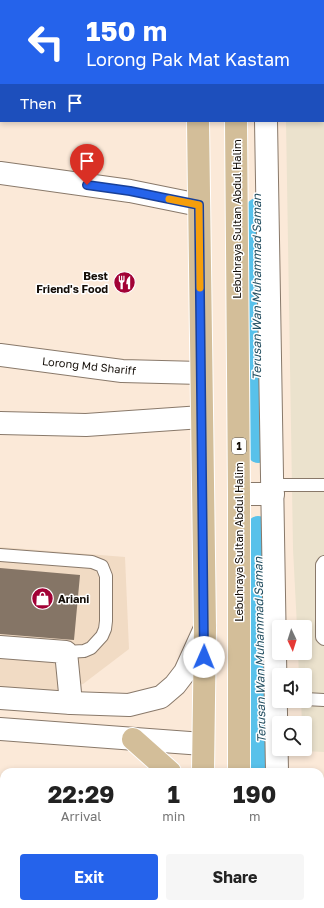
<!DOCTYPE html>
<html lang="en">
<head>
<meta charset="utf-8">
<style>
	body { margin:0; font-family:"Golos Text",sans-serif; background:#f6f6f6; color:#222; height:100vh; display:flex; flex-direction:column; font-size:15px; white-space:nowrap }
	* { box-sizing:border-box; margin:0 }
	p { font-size:13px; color:#767676 }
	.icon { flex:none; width:22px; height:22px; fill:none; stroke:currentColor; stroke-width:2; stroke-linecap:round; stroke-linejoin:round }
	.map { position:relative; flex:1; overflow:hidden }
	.side { position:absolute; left:0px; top:768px; width:324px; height:140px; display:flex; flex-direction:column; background:#fff; border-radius:12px 12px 0 0; box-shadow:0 2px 6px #0003 }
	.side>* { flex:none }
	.hud { position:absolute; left:0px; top:0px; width:324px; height:122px; box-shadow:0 2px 6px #0003; background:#2563eb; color:#fff; overflow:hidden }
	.needle { width:26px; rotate:176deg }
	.controls { position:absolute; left:272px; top:620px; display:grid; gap:8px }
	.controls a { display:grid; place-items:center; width:40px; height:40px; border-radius:4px; background:#fff; box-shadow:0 2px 6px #0003; font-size:20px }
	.pin { position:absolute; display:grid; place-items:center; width:34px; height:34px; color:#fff; margin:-41px -17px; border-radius:50% 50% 50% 0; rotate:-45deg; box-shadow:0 0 4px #0007 }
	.pin .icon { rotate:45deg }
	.me { position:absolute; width:44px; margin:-22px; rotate:1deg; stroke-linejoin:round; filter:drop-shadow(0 0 3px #0008) }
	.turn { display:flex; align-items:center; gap:14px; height:84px; padding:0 20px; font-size:18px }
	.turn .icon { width:52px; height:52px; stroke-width:2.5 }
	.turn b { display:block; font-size:28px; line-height:34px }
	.then { display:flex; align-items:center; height:38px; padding:0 20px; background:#0003; gap:8px; font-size:15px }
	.eta { display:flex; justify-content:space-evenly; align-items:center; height:68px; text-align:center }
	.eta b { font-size:24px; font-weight:700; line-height:28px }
	.action { display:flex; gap:8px; margin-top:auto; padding:8px 20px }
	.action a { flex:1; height:46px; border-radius:4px; background:#2563eb; color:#fff; font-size:16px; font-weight:700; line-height:46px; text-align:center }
	.action a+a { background:#f6f6f6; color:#222 }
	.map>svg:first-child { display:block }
</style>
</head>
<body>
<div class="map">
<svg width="324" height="908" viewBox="0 0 324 908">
	<rect width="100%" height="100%" fill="#fbe9d8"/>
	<!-- built -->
	<polygon fill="#f1dbc4" points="0,547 125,557 129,649 83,684 43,693 0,689"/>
	<!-- education -->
	<polygon fill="#ebe2cd" points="323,52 324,52 324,752 303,751 303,749 305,749 305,723 302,723 301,701 305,701 305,675 299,675 298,653 305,653 305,627 297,627 293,549 286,121 323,121"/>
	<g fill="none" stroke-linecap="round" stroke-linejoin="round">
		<!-- canal -->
		<g stroke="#58c1ea" stroke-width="22">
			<polyline points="257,209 258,452"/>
			<polyline points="258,527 261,772"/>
			<polyline points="263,904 263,908"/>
		</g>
	</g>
	<!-- building -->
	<polygon fill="#857566" points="0,568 80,575 74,640 0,634"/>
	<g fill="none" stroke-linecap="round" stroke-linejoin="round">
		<defs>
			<g id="lane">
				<polyline points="273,485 324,485"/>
				<polyline points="0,555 92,562 102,566 106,576 106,621 105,629 102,636 91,648 84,651 66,652"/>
				<polyline points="324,562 322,565 322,637 324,639"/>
				<polyline points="305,699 324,700"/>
			</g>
			<g id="street">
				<polyline points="263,0 263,1"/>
				<polyline points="0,26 1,26"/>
				<polyline points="0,59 1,59"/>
				<polyline points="266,121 277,772"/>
				<polyline points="0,173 130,191 199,205"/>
				<polyline points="0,355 122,371 201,373"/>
				<polyline points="0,423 86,425 202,417"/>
				<polyline points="239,494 273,494"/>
				<polyline points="0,647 66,652 71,703"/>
				<polyline points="0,698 71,703 129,705 161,697 175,685 185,672 205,628"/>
				<polyline points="0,729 203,744"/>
				<polyline points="279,904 279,908"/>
			</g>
			<g id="primary">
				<polyline points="196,0 196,1"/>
				<polyline points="235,0 235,1"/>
				<polyline points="198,121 205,628 203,772"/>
				<polyline points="236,121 239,494 239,772"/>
				<polyline points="133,739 170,772"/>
				<polyline points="206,904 206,908"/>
				<polyline points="241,904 241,908"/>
			</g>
		</defs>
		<!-- lane casing -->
		<use href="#lane" stroke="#89796a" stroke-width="14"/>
		<!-- street casing -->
		<use href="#street" stroke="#89796a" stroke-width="24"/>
		<!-- primary casing -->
		<use href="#primary" stroke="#fff" stroke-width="24"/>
		<!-- lane -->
		<use href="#lane" stroke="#fff" stroke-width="12"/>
		<!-- street -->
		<use href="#street" stroke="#fff" stroke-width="22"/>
		<!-- primary -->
		<use href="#primary" stroke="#d3be99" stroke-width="22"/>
	</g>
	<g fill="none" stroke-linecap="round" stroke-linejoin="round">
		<defs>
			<polyline id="route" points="87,185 130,191 199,205 204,657"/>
		</defs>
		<!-- route casing -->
		<use href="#route" stroke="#184099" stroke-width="10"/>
		<!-- route -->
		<use href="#route" stroke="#2563eb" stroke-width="7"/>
		<!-- slow -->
		<polyline stroke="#f59e0b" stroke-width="7" points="169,199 199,205 200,288"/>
	</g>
	<!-- icons -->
	<defs>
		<symbol id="restaurant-disc" viewBox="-11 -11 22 22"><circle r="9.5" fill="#a20236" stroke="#fff"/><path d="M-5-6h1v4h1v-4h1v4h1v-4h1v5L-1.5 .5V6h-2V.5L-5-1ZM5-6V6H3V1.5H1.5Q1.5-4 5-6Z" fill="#fff"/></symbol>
		<symbol id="shop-disc" viewBox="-11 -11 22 22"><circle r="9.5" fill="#a20236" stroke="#fff"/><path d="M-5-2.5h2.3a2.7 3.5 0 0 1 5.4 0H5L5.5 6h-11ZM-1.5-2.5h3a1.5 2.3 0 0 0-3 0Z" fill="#fff"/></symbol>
	</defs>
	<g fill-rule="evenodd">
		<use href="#restaurant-disc" x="112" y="270" width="25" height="25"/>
		<use href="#shop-disc" x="30" y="586" width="25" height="25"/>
	</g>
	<g text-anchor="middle" stroke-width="3" stroke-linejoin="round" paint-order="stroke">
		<!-- shield labels -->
		<rect fill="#fff" stroke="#5a5652" stroke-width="1" x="232" y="438" width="14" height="16" rx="3"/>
		<g font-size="10" font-weight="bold" fill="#140e08">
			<text x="239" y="450">1</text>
		</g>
		<!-- street labels -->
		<g font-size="11" fill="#140e08" stroke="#fff">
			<text transform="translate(237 219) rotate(-90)" y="4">Lebuhraya Sultan Abdul Halim</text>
			<text transform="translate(89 366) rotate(6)" y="4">Lorong Md Shariff</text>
			<text transform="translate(239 542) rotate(-90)" y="4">Lebuhraya Sultan Abdul Halim</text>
		</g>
		<!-- poi labels -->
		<g font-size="11" font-weight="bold" fill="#140e08" stroke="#fff" text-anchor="end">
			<text x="108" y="280">Best<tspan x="108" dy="13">Friend's Food</tspan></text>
			<text x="58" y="603" text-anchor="start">Ariani</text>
		</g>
		<!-- water labels -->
		<g font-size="12" font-style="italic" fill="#234f61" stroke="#fff">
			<text transform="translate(257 287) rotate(-90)" y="4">Terusan Wan Muhammad Saman</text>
			<text transform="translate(260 650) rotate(-91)" y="4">Terusan Wan Muhammad Saman</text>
		</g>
	</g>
</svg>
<div class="controls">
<a><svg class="needle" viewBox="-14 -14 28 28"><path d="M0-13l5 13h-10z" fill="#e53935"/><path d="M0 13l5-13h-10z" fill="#767676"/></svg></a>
<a><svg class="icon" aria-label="sound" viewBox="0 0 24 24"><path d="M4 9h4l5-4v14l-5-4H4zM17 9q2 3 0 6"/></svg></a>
<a><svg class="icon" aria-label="search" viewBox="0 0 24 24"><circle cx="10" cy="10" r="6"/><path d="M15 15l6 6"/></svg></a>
</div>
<div class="pin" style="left:87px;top:185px;background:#d93025"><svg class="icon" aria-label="arrive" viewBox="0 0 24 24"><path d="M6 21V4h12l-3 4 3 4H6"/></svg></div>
<svg class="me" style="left:204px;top:657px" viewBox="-20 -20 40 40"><circle r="19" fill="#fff"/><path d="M0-13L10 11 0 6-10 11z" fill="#2563eb"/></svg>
<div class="hud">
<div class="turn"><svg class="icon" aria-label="left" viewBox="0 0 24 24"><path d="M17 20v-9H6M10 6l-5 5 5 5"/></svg><div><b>150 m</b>Lorong Pak Mat Kastam</div></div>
<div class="then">Then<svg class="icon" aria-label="arrive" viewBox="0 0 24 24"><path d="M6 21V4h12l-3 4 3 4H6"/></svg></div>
</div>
<section class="side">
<div class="eta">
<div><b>22:29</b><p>Arrival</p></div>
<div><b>1</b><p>min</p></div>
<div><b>190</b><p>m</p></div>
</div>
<div class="action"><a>Exit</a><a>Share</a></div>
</section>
</div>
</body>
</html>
